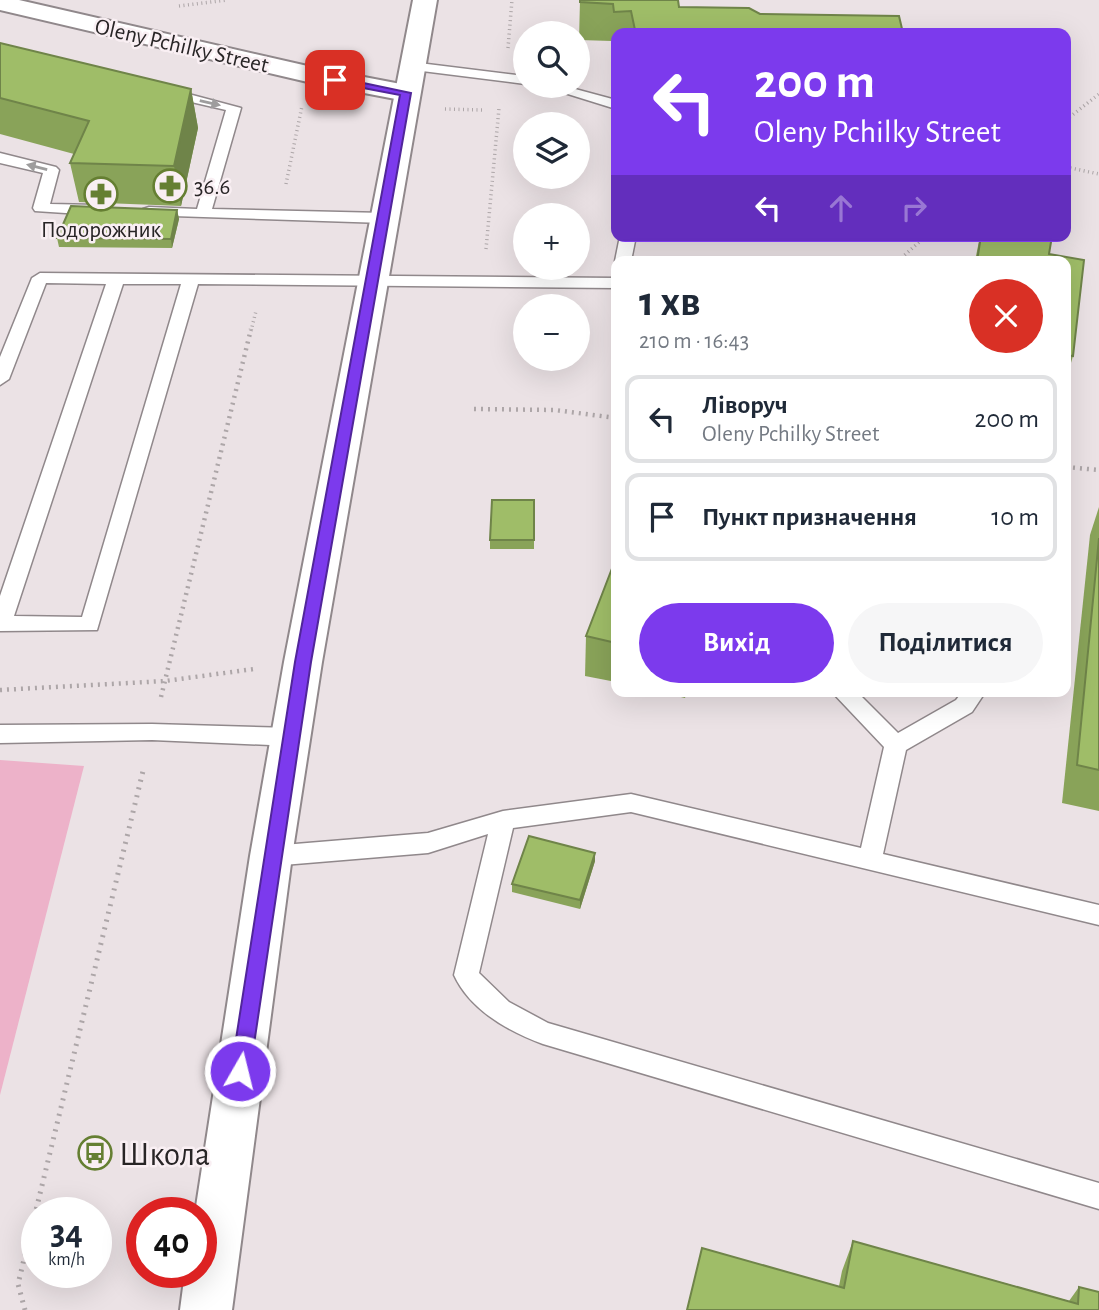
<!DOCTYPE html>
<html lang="uk">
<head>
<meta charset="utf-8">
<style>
	body { margin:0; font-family:"Alegreya Sans",sans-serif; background:#f6f6f7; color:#1f2937; height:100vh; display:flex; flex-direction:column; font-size:26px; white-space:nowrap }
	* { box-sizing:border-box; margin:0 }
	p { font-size:23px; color:#747a83 }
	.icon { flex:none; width:38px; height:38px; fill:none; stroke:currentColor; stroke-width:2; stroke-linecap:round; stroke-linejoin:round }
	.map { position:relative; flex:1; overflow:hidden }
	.details { position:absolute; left:611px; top:256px; width:460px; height:441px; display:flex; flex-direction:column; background:#fff; border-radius:14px; box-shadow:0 7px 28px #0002 }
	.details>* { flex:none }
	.top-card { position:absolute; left:611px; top:28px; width:460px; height:214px; border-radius:14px; box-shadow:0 7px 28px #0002; background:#7c3aed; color:#fff; overflow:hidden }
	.buttons { position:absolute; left:513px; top:21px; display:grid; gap:14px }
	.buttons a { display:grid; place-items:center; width:77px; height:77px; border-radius:50%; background:#fff; box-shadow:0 7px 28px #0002; font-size:35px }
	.speed { position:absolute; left:21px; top:1197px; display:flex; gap:14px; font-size:35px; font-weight:700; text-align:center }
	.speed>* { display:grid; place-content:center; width:91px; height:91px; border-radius:50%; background:#fff; box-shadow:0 7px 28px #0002; line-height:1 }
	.speed small { font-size:18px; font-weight:400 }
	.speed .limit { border:10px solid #d22; background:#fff; color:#111 }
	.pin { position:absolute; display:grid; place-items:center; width:60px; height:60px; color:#fff; margin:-30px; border-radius:14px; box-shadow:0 4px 10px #0006 }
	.me { position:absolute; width:77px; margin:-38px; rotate:8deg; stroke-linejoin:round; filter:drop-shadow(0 0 5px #0008) }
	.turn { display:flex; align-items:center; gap:24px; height:147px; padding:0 28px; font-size:32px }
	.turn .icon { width:91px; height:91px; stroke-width:2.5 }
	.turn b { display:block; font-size:49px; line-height:60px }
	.lanes { display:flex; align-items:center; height:66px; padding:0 28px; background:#0003; justify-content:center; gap:35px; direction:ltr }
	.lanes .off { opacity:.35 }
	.round { display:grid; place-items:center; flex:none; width:74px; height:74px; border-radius:37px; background:#f6f6f7 }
	.overview { display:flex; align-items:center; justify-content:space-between; height:119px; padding:0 28px }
	h1 { font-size:42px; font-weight:700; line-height:52px }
	.primary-button { display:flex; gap:14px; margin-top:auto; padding:14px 28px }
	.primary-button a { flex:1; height:80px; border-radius:42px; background:#7c3aed; color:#fff; font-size:28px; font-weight:700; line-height:80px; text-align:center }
	.primary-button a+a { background:#f6f6f7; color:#1f2937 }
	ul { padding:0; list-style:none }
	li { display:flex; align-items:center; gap:21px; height:88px; margin:0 14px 10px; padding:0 14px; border:4px solid #e0e1e3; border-radius:14px }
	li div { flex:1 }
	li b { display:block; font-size:26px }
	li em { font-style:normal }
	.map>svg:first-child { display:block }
</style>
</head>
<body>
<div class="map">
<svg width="1099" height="1310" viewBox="0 0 1099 1310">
	<rect width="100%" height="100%" fill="#ebe2e5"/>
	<!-- green -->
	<polygon fill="#edb2c9" points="0,760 84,766 0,1095"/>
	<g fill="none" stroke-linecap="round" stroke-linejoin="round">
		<defs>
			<g id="service">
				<polygon points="411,62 525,76 525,84 406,69 406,63"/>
				<polygon points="542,86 564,86 616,100 616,109"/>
				<polygon points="166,88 241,108 212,209 384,213 392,218 384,223 143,215 143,209 149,207 197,209 226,110 161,95 161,89"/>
				<polygon points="0,153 56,167 59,170 50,204 96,205 104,210 96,215 35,211 33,208 43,173 0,163"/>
				<polygon points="620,236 636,236 631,261 615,261"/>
				<path d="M40 273 616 278V288L198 284 97 630 0 631V596L106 284 46 283 9 379 0 385V357L32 278ZM123 284H181L82 617 14 616Z"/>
				<path d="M831 691H856L898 733 956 700 963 691H986L972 712 906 750 883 854 1099 905V925L631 812 513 828 479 973 509 1002 548 1023 1099 1183V1209L543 1044C508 1031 470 1010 454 975L488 834 428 853 271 866 263 863 259 856 263 849 271 846 428 833 503 811 631 794 861 848 884 747Z"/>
				<polygon points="152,724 292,728 300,731 303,737 300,743 292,746 152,740 0,743 0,725"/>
			</g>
			<polygon id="minor" points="0,0 19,0 312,67 406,85 415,87 419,93 415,99 406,101 312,83 0,10"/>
			<polygon id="tertiary" points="413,0 437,0 322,662 292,856 232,1310 180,1310 185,1272 201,1272 201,1213 195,1213 250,856 284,662"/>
		</defs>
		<!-- service casing -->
		<use href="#service" stroke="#90888b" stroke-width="3"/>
		<!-- minor casing -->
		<use href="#minor" stroke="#90888b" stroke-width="4"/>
		<!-- tertiary casing -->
		<use href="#tertiary" stroke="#90888b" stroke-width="4"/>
		<!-- path-far2 -->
		<g stroke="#ada6a8" stroke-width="3.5" stroke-dasharray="1 3.5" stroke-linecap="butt">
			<polyline points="179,6 227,0"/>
			<polyline points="508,48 512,0"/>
			<polyline points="445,109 482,110"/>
			<polyline points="1066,120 1099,94"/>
			<polyline points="1066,167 1099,174"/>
			<polyline points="286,184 302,106"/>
			<polyline points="486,249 499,108"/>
			<polyline points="898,261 926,236"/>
			<polyline points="251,331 256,311"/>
		</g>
		<!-- path-far1 -->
		<g stroke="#ada6a8" stroke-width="4.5" stroke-dasharray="2 5" stroke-linecap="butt">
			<polyline points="474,409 555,410 616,418"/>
			<polyline points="1066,467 1099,470"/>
			<polyline points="0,690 165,681 254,669"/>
			<polyline points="161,697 251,329"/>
		</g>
		<!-- path -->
		<polyline stroke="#ada6a8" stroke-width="5" stroke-dasharray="2 6" stroke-linecap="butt" points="25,1310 18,1284 144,767"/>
		<!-- service -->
		<use href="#service" fill="#fff" fill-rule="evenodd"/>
		<!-- minor -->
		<use href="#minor" fill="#fff" fill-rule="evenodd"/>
		<!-- tertiary -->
		<use href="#tertiary" fill="#fff" fill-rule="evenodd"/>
	</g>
	<!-- wall -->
	<g fill="#89a359">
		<polygon points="580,0 679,7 760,14 903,33 616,33 616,49 613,49 612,41 579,40"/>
		<polygon points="0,43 191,89 198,128 181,206 79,202 70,163 74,154 0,134"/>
		<polygon points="177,210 179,219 172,248 59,247 57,238"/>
		<polygon points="787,236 811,236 810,240"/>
		<polygon points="980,236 1052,236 1049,254 1084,260 1073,356 1066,380 1066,261 975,261"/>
		<polygon points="534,500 534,549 490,549 490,540"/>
		<polygon points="1099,507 1099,811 1062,803 1090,535"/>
		<polygon points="616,558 616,682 585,676 586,636"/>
		<polygon points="656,691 687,691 685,698"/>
		<polygon points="595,853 595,861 580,909 512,892 512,884"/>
		<polygon points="853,1241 1069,1301 1079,1287 1099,1310 687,1310 839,1286 842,1271"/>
	</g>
	<!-- shaded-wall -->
	<g fill="#6f8449">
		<polygon points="191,89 198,128 181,206 174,166"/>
		<polygon points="177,210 179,219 172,248 171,239"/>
		<polygon points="595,853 595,861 580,909 580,900"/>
	</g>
	<!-- building -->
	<g fill="#9fbd68" stroke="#6f8449" stroke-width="2">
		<polygon points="580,0 678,0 679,7 749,8 760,14 899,16 903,33 655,33 654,31 635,30 631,11 614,12 613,4 580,2"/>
		<polygon points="0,43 191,89 174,166 70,163 89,121 0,98"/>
		<polygon points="71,206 177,210 171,239 57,238"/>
		<polygon points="981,236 1052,236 1049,254 1084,260 1073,356 1066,355 1066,261 977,261"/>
		<polygon points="492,500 534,500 534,540 490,540"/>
		<polygon points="1099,538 1099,770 1077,765"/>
		<polygon points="616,558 616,643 586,636"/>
		<polygon points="529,836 595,853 580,900 512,884"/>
		<polygon points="853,1241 1078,1304 1079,1287 1099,1292 1099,1310 687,1310 702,1248 844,1288"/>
	</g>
	<!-- one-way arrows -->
	<defs><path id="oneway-solid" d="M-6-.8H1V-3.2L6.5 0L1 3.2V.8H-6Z" transform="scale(1.75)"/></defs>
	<g fill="#9e9d9d">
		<use href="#oneway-solid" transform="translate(210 103) rotate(13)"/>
		<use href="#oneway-solid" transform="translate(37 167) rotate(-166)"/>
	</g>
	<!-- route -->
	<polygon fill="#7c3aed" stroke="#51269a" stroke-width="2" points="335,77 411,93 311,662 250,1071 247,1077 240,1080 234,1077 231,1071 295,662 400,95 332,82 330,80"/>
	<!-- icons -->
	<defs>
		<symbol id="pharmacy-ring" viewBox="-11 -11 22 22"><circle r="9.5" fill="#f9eff3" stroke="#657f32" stroke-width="1.5"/><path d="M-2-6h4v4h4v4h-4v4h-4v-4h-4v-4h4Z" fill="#657f32"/></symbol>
		<symbol id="bus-ring" viewBox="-11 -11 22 22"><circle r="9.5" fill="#f9eff3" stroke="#657f32" stroke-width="1.5"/><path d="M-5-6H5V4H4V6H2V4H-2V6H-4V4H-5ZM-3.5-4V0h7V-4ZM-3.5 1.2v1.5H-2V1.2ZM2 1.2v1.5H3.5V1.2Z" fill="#657f32"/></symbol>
	</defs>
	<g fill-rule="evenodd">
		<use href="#pharmacy-ring" x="151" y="167" width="38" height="38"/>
		<use href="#pharmacy-ring" x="82" y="175" width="38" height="38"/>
		<use href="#bus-ring" x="76" y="1134" width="38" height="38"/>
	</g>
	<g text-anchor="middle" stroke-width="5" stroke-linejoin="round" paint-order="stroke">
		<!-- far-street labels -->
		<g font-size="23" fill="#282526" stroke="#f9eff3">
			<text transform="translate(182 45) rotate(13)" y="8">Oleny Pchilky Street</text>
		</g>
		<!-- far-poi labels -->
		<g font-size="23" fill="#282526" stroke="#f9eff3" text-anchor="start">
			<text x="194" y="194">36.6</text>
			<text x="101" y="237" text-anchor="middle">Подорожник</text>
		</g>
		<!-- near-poi labels -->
		<g font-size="33" fill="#282526" stroke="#f9eff3" text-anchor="start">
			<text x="119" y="1165">Школа</text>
		</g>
	</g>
</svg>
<div class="buttons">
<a><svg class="icon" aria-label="search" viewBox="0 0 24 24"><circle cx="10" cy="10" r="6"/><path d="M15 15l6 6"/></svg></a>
<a><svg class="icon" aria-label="layers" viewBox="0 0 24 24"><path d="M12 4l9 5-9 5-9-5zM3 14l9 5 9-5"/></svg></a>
<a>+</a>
<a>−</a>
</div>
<div class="speed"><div>34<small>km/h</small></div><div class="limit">40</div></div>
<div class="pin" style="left:335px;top:80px;background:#d93025"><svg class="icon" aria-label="arrive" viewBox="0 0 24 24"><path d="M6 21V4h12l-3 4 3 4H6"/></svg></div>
<svg class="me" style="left:240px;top:1071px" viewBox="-20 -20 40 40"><circle r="17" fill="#7c3aed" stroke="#fff" stroke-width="3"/><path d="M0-11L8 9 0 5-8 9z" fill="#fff"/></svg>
<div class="top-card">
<div class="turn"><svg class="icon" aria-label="left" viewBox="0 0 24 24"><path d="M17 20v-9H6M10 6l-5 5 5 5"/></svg><div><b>200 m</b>Oleny Pchilky Street</div></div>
<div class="lanes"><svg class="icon" aria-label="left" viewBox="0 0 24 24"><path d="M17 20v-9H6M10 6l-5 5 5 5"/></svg><svg class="icon off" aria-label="ahead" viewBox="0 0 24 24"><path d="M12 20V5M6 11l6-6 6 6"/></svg><svg class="icon off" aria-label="right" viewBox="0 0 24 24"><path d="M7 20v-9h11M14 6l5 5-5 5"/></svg></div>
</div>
<section class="details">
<div class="overview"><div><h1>1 хв</h1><p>210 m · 16:43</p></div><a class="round" style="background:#d93025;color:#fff"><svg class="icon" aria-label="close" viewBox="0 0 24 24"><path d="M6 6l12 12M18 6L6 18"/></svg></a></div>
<ul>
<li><svg class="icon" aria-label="left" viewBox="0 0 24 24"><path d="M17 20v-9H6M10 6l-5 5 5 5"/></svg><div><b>Ліворуч</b><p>Oleny Pchilky Street</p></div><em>200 m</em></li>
<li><svg class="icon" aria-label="arrive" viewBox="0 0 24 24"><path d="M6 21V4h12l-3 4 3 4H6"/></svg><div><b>Пункт призначення</b></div><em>10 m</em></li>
</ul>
<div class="primary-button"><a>Вихід</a><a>Поділитися</a></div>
</section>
</div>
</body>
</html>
